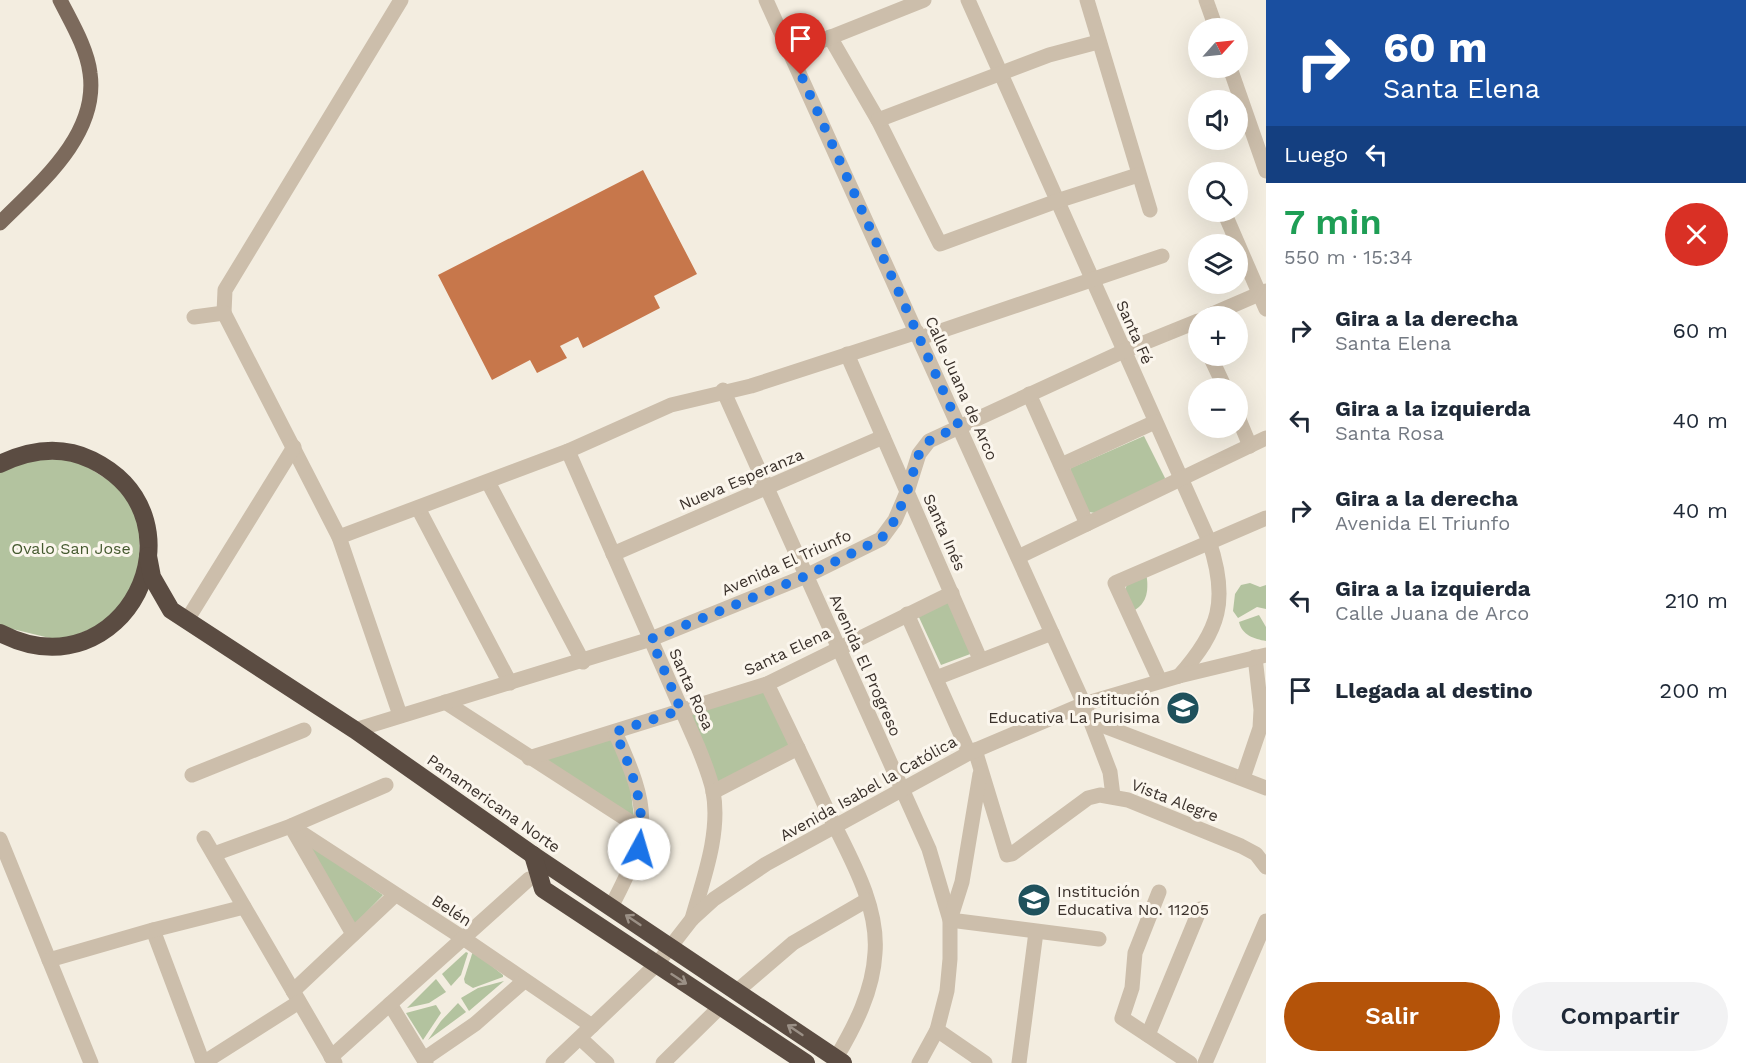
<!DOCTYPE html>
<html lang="es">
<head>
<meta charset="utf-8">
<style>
	body { margin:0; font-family:"Work Sans",sans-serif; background:#f2f2f3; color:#1f2937; height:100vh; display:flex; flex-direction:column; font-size:22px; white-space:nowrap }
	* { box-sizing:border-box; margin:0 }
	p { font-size:20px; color:#747a83 }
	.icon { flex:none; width:33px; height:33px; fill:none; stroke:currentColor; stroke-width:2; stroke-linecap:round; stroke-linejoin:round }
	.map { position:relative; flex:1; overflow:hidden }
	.side { display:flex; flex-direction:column; background:#fff; width:480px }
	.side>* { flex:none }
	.hud { background:#1a4fa0; color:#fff; overflow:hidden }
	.needle { width:39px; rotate:63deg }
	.tools { position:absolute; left:1188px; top:18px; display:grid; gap:12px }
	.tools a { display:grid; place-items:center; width:60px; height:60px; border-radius:50%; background:#fff; box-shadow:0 6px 24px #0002; font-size:30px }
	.pin { position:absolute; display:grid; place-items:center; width:51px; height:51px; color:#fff; margin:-62px -26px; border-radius:50% 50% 50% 0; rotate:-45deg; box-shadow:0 0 6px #0007 }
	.pin .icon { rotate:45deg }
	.me { position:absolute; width:66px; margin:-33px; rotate:6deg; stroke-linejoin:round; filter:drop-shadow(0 0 4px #0008) }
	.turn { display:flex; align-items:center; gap:21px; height:126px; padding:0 18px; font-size:27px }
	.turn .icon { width:78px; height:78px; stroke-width:2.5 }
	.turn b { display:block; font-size:42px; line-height:51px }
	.then { display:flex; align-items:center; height:57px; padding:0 18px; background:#0003; gap:12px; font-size:22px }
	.round { display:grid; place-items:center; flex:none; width:63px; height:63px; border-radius:32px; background:#f2f2f3 }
	.headline { display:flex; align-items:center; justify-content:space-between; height:102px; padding:0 18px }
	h1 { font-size:36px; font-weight:600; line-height:45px; color:#1e9e55 }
	.primary-button { display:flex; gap:12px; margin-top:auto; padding:12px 18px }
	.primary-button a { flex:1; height:69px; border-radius:36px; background:#b45309; color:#fff; font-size:24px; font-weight:600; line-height:69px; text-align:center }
	.primary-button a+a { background:#f2f2f3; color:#1f2937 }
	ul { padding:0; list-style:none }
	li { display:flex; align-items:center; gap:18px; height:90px; padding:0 18px }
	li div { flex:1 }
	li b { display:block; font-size:22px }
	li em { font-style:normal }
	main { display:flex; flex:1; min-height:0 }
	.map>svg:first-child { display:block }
</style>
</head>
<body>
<main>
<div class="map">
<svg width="1266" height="1063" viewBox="0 0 1266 1063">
	<rect width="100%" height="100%" fill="#f3ede0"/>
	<!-- green -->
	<g fill="#b3c39f">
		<polygon points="1144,436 1165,478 1164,481 1095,513 1089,512 1070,471 1071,468"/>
		<polygon points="75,459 122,489 139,522 140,575 111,620 62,641 0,626 0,470 21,460"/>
		<path d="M1146 572C1149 589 1148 603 1133 611L1125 591 1127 584Z"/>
		<polygon points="1250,583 1260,587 1266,585 1266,609 1257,607 1238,618 1233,611 1235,594 1241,585"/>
		<polygon points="948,598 973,653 941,665 917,613"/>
		<path d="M1259 615 1266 627V641C1254 639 1242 635 1239 622Z"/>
		<polygon points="764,687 792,746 717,787 689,712"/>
		<polygon points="611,739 630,783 634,818 541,760"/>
		<polygon points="306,841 383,895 353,926"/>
		<polygon points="473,951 503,975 503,977 473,988 465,983 464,979"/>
		<polygon points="466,952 468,953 461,975 451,986 442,974"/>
		<polygon points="436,979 446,992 429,1003 407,1008"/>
		<polygon points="504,981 469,1011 461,998 478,988"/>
		<polygon points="458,1003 466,1012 428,1040 441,1021"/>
		<polygon points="436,1005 441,1013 423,1040 406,1013"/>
	</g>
	<!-- building -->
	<polygon fill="#c7774b" points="643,170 697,274 654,296 660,308 583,348 578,337 560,346 567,358 537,373 530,360 492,380 438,275"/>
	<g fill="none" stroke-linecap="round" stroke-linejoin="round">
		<!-- minor -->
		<g stroke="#ccbeab" stroke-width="15">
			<polyline points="766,0 1084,704 1110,772 1113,796"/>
			<path d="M968 0 1209 541C1229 600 1220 630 1179 676"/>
			<polyline points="1087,0 1150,210"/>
			<polyline points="1206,0 1216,28"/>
			<polyline points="830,37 878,120 940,244 1057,201 1138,175"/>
			<polyline points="791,53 924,0"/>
			<polyline points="1230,68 1266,171"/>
			<polyline points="878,120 1049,55 1098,42"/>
			<polyline points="1224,212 1266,309"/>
			<polyline points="224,313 225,290 401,0"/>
			<polyline points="1208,316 1266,291"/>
			<polyline points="194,317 224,313 339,537 400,715"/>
			<polyline points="920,338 1162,256"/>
			<polyline points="847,354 980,659"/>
			<polyline points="1210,356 1225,388"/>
			<polyline points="723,390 929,849 950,920 950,959 947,991 937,1030 919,1063"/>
			<polyline points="1029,394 1087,524"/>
			<polyline points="1238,417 1250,446"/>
			<path d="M568 451 698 747C704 762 710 776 713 791 721 833 703 880 692 919"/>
			<polyline points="1061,465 1155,422"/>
			<polyline points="488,482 583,662"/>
			<polyline points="418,508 510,683"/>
			<polyline points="339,537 568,451 671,405 751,386 917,332"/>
			<polyline points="613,554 883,437"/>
			<polyline points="1018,557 1266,438"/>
			<polyline points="907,614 969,753"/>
			<polyline points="187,620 294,447"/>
			<polyline points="936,678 1052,633"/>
			<polyline points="1160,681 1115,583 1266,518"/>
			<path d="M767 684C788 727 808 769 828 812 848 854 879 904 875 953 873 991 855 1026 836 1058"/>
			<polyline points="445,702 643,830"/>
			<polyline points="1091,721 1266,788"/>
			<polyline points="355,730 651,639 806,576 881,539 895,520 907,492 919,454 929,441 1124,351 1198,321"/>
			<polyline points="975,750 1007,855 1012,854 1088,798 1100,795 1128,800 1241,846 1256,854 1266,867"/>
			<polyline points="529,758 767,684 952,593"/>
			<polyline points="980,774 962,882 950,920 1099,939"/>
			<polyline points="192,775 304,730"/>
			<polyline points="1243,778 1260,728 1261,710 1255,657"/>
			<polyline points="713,792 798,748"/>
			<polyline points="291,826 463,938 592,1026"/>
			<polyline points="293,830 353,934"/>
			<polyline points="204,838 335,1063"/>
			<polyline points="0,839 91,1063"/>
			<polyline points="214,854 291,826 386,785"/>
			<polyline points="1159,892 1135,953 1132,988 1122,1018 1190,1063"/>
			<path d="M612 905C652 829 650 810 615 732"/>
			<polyline points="153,930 203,1063"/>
			<polyline points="49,960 153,930 244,907"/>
			<polyline points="293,991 395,895"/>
			<polyline points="737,991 793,943 867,900"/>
			<polyline points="390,1004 426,1063"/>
			<polyline points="937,1030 985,1063"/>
			<polyline points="1148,1035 1200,909"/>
			<polyline points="580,1038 607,1063"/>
			<polyline points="331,1057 529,879"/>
			<polyline points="424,1059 475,1024 524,981"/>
			<polyline points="203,1063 299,1002"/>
			<polyline points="553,1063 657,964 692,919 714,899 766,864 969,753 1084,704 1179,676 1266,655"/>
			<polyline points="663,1063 721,1006"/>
			<polyline points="1019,1063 1036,932"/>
			<polyline points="1205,1063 1266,921"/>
		</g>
		<!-- major -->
		<path stroke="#7c6a5c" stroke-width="15" d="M0 223C39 184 99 135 90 73 87 48 71 22 60 0"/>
		<!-- highway -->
		<g stroke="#5b4c42" stroke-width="18">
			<path d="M0 464C29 450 61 445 92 460 211 519 124 697 0 633"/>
			<polyline points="148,556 152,577 171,610 355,730 533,855 843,1063"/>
			<polyline points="533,855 543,889 806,1063"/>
		</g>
	</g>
	<!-- one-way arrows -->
	<defs><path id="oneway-shaft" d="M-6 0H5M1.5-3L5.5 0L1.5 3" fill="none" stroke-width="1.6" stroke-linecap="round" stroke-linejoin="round" transform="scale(1.5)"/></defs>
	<g stroke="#9b9086">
		<use href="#oneway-shaft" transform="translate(633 920) rotate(-146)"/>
		<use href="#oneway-shaft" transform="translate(679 979) rotate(33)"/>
		<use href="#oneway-shaft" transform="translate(795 1030) rotate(-146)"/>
	</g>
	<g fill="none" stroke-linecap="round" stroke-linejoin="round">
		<!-- route -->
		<path stroke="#1a73e8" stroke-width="10" stroke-dasharray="0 18" d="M639 849C647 807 632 771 615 732L681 710 651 639 806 576 881 539 895 520 907 492 919 454 929 441 959 426 801 75"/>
	</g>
	<!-- icons -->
	<defs>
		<symbol id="school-disc" viewBox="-11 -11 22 22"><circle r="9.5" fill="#1f515c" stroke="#fbf6ed"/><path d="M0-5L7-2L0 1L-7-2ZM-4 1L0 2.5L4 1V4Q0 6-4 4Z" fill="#fff"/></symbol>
	</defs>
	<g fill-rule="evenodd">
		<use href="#school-disc" x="1164" y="689" width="38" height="38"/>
		<use href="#school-disc" x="1015" y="881" width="38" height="38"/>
	</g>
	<g text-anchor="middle" stroke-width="6" stroke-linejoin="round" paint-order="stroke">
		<!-- street labels -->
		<g font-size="16" fill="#3a312b" stroke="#fbf6ed">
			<text transform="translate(1135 332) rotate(66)" y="6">Santa Fé</text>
			<text transform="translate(962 388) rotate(66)" y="6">Calle Juana de Arco</text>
			<text transform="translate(741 479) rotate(-23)" y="6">Nueva Esperanza</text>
			<text transform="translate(945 532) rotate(66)" y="6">Santa Inés</text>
			<text transform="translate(786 562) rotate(-24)" y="6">Avenida El Triunfo</text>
			<text transform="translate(787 651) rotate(-25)" y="6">Santa Elena</text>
			<text transform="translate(866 665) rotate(66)" y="6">Avenida El Progreso</text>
			<text transform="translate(692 689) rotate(66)" y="6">Santa Rosa</text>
			<text transform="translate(868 788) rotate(-29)" y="6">Avenida Isabel la Católica</text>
			<text transform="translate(1175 800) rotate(21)" y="6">Vista Alegre</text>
			<text transform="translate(494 803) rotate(35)" y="6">Panamericana Norte</text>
			<text transform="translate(452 910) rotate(33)" y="6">Belén</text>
		</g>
		<!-- park labels -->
		<g font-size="16" fill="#44592e" stroke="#fbf6ed">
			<text x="71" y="554">Ovalo San Jose</text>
		</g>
		<!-- poi labels -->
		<g font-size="16" fill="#3a312b" stroke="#fbf6ed" text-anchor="end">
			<text x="1160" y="705">Institución<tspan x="1160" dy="18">Educativa La Purisima</tspan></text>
			<text x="1057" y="897" text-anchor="start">Institución<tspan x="1057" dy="18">Educativa No. 11205</tspan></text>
		</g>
	</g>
</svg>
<div class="tools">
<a><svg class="needle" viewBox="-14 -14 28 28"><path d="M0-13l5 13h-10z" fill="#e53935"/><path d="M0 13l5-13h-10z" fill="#747a83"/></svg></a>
<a><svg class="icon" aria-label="sound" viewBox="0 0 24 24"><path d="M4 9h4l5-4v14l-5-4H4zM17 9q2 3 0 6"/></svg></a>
<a><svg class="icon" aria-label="search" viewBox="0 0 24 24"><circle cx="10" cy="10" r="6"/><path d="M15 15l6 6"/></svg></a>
<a><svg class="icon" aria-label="layers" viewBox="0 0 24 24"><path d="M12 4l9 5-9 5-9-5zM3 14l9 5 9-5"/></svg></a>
<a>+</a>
<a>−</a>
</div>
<div class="pin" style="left:801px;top:75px;background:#d93025"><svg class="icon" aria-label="arrive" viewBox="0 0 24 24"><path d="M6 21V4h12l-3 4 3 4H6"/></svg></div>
<svg class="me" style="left:639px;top:849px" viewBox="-20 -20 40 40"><circle r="19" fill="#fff"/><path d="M0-13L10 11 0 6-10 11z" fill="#1a73e8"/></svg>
</div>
<section class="side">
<div class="hud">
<div class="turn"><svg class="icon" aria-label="right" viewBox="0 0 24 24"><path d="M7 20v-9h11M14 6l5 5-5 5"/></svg><div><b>60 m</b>Santa Elena</div></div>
<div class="then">Luego<svg class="icon" aria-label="left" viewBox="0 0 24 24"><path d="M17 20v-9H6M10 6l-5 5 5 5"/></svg></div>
</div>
<div class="headline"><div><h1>7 min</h1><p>550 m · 15:34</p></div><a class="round" style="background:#d93025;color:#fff"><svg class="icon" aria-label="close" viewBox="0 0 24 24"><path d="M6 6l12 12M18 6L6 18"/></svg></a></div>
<ul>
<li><svg class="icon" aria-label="right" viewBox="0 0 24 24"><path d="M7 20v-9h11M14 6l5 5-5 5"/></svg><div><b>Gira a la derecha</b><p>Santa Elena</p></div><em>60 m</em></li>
<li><svg class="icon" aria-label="left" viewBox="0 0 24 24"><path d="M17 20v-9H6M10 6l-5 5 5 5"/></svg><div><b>Gira a la izquierda</b><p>Santa Rosa</p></div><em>40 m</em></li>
<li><svg class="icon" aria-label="right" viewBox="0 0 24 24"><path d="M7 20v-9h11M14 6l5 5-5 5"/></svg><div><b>Gira a la derecha</b><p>Avenida El Triunfo</p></div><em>40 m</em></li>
<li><svg class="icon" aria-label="left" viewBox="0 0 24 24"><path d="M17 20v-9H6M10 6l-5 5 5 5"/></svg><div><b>Gira a la izquierda</b><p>Calle Juana de Arco</p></div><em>210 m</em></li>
<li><svg class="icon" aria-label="arrive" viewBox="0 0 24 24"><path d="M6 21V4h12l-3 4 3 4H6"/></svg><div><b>Llegada al destino</b></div><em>200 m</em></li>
</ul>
<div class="primary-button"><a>Salir</a><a>Compartir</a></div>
</section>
</main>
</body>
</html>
